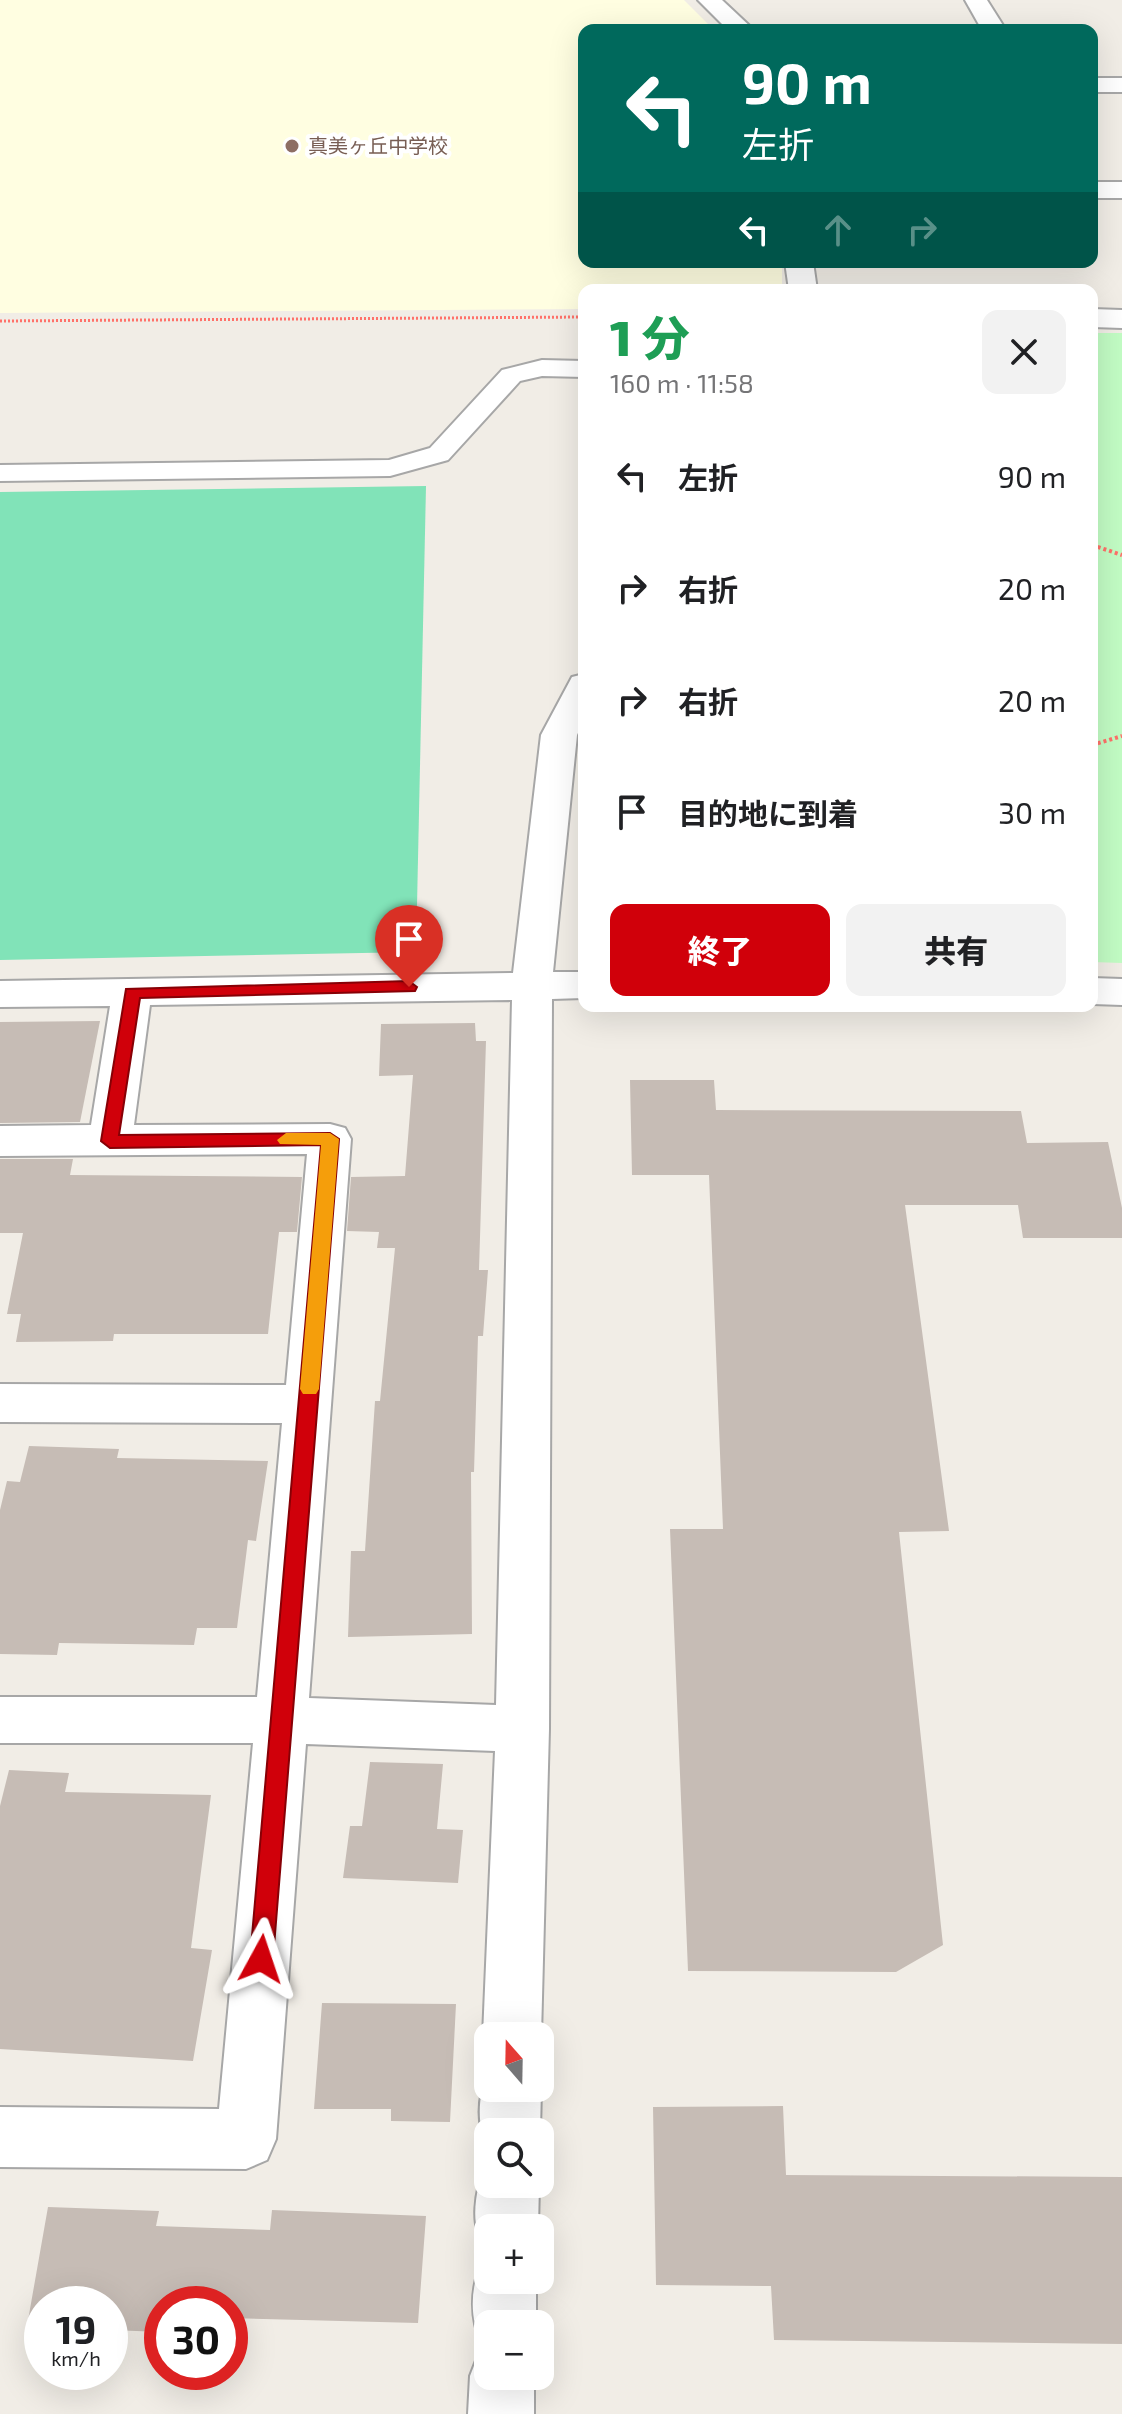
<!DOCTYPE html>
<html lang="ja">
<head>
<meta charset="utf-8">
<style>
	body { margin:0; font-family:"Exo 2","Noto Sans JP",sans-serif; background:#f2f2f2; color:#202124; height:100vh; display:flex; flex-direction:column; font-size:30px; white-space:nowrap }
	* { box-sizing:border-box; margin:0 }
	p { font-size:26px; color:#757577 }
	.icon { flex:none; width:44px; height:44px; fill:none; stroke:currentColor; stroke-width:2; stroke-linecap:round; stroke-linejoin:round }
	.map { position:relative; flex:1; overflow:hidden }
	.drawer { position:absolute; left:578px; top:284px; width:520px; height:728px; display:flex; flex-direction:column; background:#fff; border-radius:16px; box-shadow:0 8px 32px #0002 }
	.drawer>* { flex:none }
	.hud { position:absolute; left:578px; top:24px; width:520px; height:244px; border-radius:16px; box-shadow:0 8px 32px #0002; background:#00695c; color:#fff; overflow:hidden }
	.needle { width:52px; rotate:340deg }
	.controls { position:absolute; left:474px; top:2022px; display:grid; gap:16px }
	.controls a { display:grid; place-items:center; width:80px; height:80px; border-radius:16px; background:#fff; box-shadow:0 8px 32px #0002; font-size:40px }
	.speed { position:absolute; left:24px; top:2286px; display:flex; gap:16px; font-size:40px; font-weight:700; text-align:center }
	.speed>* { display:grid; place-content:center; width:104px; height:104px; border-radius:50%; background:#fff; box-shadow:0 8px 32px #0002; line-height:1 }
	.speed small { font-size:20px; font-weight:400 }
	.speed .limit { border:12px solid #d22; background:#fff; color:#111 }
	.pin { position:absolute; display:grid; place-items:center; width:68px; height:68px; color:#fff; margin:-82px -34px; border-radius:50% 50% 50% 0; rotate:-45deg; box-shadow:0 0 8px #0007 }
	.pin .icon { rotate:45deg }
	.me { position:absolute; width:88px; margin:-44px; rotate:5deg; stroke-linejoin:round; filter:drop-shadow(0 0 6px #0008) }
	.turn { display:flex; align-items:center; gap:28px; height:168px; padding:0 32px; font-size:36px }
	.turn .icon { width:104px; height:104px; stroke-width:2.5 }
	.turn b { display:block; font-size:56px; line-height:68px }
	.lanes { display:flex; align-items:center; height:76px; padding:0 32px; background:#0003; justify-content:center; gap:40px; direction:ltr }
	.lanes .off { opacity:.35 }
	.round { display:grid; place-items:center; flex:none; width:84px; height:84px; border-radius:16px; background:#f2f2f2 }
	.summary { display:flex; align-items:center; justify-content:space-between; height:136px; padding:0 32px }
	h1 { font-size:48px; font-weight:800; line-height:60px; color:#1e9e55 }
	.action { display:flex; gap:16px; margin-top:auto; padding:16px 32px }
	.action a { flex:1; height:92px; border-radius:16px; background:#d0000a; color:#fff; font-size:32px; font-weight:800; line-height:92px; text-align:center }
	.action a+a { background:#f2f2f2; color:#202124 }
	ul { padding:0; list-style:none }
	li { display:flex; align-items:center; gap:24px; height:112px; padding:0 32px }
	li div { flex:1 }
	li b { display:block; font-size:30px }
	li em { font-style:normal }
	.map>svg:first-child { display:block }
</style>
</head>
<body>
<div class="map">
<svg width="1122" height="2414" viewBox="0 0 1122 2414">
	<rect width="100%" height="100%" fill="#f1ede6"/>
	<!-- education -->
	<polygon fill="#fffee1" points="0,0 684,0 714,30 584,30 584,262 782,262 782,290 584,290 584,309 0,313"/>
	<!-- park -->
	<polygon fill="#c2fcc4" points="1092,333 1122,333 1122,963 1092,962"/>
	<!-- pitch -->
	<polygon fill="#81e3b8" points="426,486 416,952 0,960 0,492"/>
	<!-- building -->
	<g fill="#c6bcb5">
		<polygon points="100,1021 80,1122 0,1123 0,1022"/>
		<polygon points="475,1023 476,1041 486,1041 479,1270 488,1270 483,1336 478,1336 474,1472 471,1472 472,1634 348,1637 351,1551 365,1551 375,1401 380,1401 395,1248 377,1248 379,1232 347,1231 351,1177 405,1176 413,1075 379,1076 381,1024"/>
		<polygon points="630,1080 714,1080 716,1110 1021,1111 1027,1143 1108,1142 1122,1208 1122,1238 1023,1238 1018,1205 905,1205 949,1531 899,1532 943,1945 896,1972 688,1971 670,1529 723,1529 709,1175 632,1175"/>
		<polygon points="0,1159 73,1159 70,1175 302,1177 297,1232 279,1232 268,1334 114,1334 113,1341 16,1342 21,1314 7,1314 23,1233 0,1233"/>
		<polygon points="29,1446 119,1449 117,1458 268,1461 256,1541 248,1540 237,1628 197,1628 194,1645 59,1643 57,1655 0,1654 0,1510 7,1481 20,1482"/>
		<polygon points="370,1762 443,1764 437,1829 463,1830 458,1883 343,1878 350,1826 362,1826"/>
		<polygon points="9,1770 69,1773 65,1792 211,1795 191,1948 212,1950 193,2061 0,2049 0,1806"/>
		<polygon points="322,2003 456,2004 450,2122 391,2121 391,2109 314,2109"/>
		<polygon points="783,2106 786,2175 1122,2177 1122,2344 774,2340 771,2286 656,2285 653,2107"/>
		<polygon points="48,2207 159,2211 156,2226 270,2230 272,2210 426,2216 418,2323 230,2318 230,2304 162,2304 162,2332 110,2330 110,2304 42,2304 42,2327 27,2326"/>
	</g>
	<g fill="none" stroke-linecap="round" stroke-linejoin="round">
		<defs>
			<polygon id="lane" points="542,360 584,361 584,377 542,376 520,381 448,460 390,476 0,481 0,465 389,460 430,448 502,370"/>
			<g id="street">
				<polygon points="698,0 722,0 754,30 728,30"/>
				<polygon points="965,0 987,0 1006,30 982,30"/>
				<rect x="1092" y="78" width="30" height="14"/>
				<rect x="1092" y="182" width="30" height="16"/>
				<polygon points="785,262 813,262 817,290 789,290"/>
				<polygon points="1092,309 1122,310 1122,328 1092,327"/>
				<path d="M584 674V720L577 735 553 972H584V998L552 999 549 1729 541 2036 540 2039V2036H488V2048L483 2036 495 1751 306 1744 276 2139 267 2160 246 2169 0 2167V2107L219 2109 253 1743H0V1697H257L282 1423 0 1422V1384L286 1385 307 1154 0 1156V1126L91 1125 110 1006 0 1007V981L513 973 541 735 572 677ZM512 1000 496 1705 309 1698 351 1139 345 1128 330 1124 134 1125 150 1005Z"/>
				<polygon points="1092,978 1122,979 1122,1005 1092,1004"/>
				<path d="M488 2072V2088L540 2086 541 2088 540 2132H488V2152C477 2126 477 2098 488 2072Z"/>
				<path d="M486 2162 488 2184H539L538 2228H488V2251C467 2229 476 2188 486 2162Z"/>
				<path d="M488 2256V2280H536V2324H488V2349L482 2346C469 2316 470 2288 483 2258Z"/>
				<polygon points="488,2350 488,2376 534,2376 534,2414 468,2414 470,2376 479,2353"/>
			</g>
		</defs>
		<!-- lane casing -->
		<use href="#lane" stroke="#a7a7a7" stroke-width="4"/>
		<!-- street casing -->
		<use href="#street" stroke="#a7a7a7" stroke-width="4"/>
		<!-- path-far1 -->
		<polyline stroke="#ff7169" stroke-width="3" stroke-dasharray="2 2" stroke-linecap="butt" points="0,321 584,317"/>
		<!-- path -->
		<g stroke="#ff7169" stroke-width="4" stroke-dasharray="3 3" stroke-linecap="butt">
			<polyline points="1092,545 1122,555"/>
			<polyline points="1092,745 1122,736"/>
		</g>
		<!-- lane -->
		<use href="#lane" fill="#fff" fill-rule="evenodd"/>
		<!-- street -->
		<use href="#street" fill="#fff" fill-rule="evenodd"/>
	</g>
	<!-- route -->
	<polygon fill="#d0000a" stroke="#870006" stroke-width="2" points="409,981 417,987 415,991 140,998 119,1135 330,1133 339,1139 273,1959 270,1967 261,1971 253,1967 250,1959 321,1145 110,1148 101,1141 126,989"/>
	<!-- slow -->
	<polygon fill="#f59e0b" points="286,1133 330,1133 339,1139 319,1389 316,1394 303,1394 300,1389 321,1145 280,1144 277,1140"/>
	<!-- markers -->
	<circle fill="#8d6e63" stroke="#fff" stroke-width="3" cx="292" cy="146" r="8"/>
	<g text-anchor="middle" stroke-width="8" stroke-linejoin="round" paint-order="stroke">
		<!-- far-education labels -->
		<g font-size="20" fill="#785e54" stroke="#fff" text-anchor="start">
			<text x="308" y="153">真美ヶ丘中学校</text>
		</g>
	</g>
</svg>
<div class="controls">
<a><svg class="needle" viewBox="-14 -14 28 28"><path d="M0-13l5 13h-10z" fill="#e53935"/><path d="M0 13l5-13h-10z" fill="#757577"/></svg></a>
<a><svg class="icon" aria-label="search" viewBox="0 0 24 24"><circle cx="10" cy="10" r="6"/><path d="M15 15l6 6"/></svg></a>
<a>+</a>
<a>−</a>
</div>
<div class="speed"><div>19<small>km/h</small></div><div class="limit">30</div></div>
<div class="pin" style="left:409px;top:987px;background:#d93025"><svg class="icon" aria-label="arrive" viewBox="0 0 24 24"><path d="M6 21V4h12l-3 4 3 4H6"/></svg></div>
<svg class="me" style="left:261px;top:1959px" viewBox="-20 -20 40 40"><path d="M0-17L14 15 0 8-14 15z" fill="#d0000a" stroke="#fff" stroke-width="4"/></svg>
<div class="hud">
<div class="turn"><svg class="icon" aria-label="left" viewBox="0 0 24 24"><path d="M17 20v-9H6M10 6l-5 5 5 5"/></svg><div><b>90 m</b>左折</div></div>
<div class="lanes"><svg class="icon" aria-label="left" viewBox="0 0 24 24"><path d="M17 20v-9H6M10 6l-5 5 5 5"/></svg><svg class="icon off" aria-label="ahead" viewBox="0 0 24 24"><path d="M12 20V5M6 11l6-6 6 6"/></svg><svg class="icon off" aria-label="right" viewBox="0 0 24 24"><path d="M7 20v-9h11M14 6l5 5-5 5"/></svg></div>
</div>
<section class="drawer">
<div class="summary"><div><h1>1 分</h1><p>160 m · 11:58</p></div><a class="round"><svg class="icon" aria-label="close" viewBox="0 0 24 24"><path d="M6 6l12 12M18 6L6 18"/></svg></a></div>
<ul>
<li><svg class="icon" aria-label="left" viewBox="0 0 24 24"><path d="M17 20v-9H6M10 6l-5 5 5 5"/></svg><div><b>左折</b></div><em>90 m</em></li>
<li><svg class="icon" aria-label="right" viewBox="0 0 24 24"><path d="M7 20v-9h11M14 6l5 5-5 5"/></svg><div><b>右折</b></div><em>20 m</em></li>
<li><svg class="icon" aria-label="right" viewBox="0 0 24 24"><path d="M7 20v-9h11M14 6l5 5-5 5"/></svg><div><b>右折</b></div><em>20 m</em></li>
<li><svg class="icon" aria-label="arrive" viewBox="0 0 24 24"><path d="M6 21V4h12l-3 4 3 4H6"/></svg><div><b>目的地に到着</b></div><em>30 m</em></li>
</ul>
<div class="action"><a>終了</a><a>共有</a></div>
</section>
</div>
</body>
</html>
